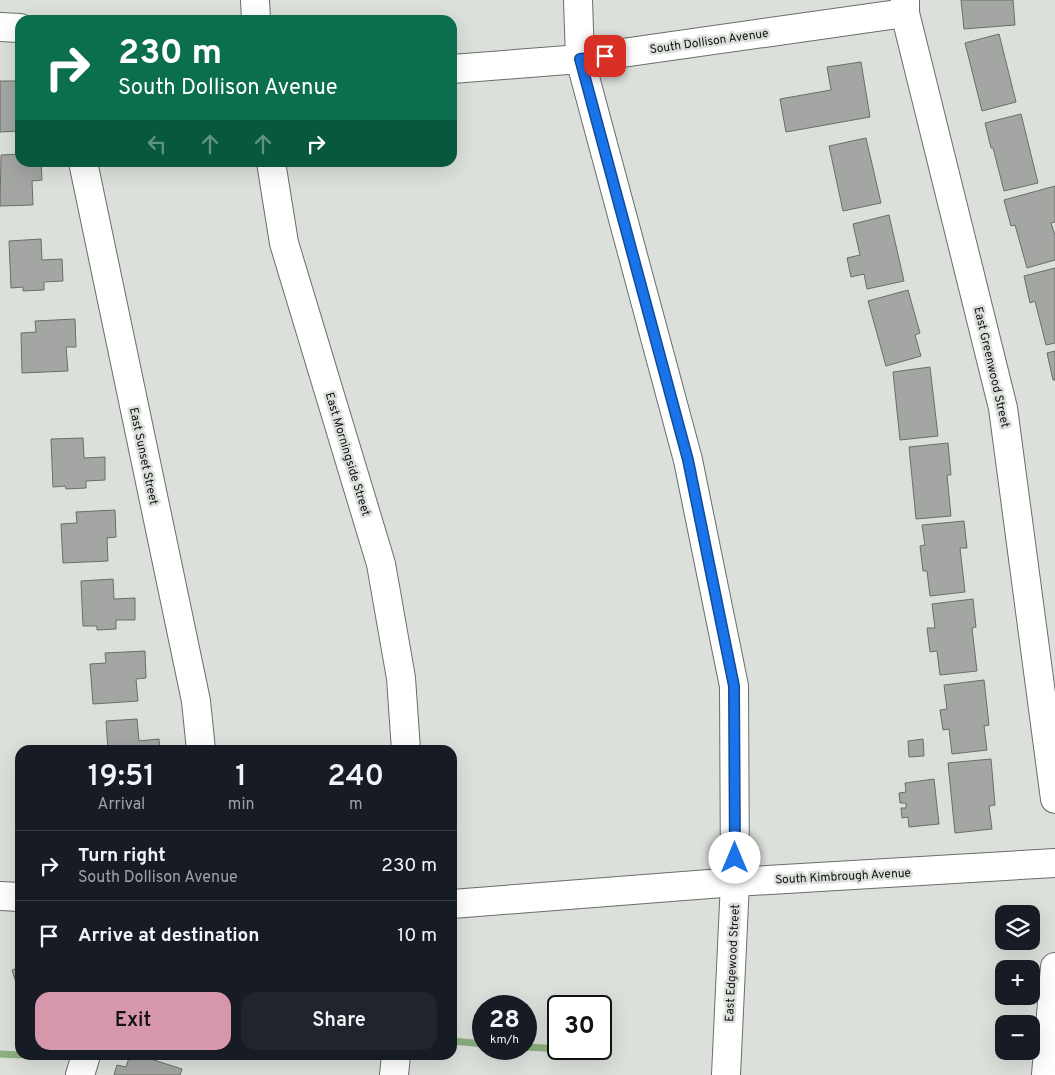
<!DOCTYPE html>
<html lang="en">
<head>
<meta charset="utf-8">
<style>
	body { margin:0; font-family:Overpass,sans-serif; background:#20242c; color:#f1f3f6; height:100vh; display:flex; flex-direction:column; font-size:19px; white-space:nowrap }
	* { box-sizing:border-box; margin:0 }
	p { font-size:16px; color:#9ea1a6 }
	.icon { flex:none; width:28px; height:28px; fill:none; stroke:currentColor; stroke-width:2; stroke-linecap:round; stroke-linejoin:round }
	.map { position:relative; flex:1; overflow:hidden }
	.sheet { position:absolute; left:15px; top:745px; width:442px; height:315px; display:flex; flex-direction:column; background:#171b24; border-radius:15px; box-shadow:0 5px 20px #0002 }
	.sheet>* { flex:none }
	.guide { position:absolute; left:15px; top:15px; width:442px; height:152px; border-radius:15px; box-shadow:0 5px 20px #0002; background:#0b6e4f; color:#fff; overflow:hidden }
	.buttons { position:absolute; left:995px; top:905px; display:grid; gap:10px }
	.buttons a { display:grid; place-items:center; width:45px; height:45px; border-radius:10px; background:#171b24; box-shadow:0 5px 20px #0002; font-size:25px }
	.speed { position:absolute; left:472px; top:995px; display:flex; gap:10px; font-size:25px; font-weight:700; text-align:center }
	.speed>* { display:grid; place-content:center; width:65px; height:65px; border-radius:50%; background:#171b24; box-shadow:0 5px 20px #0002; line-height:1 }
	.speed small { font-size:12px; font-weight:400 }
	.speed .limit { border:2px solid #111; border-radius:8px; background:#fff; color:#111 }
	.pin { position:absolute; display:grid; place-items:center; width:42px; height:42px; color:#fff; margin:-21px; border-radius:10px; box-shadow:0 2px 8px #0006 }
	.me { position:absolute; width:55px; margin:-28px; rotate:0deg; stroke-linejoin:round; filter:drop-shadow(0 0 4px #0008) }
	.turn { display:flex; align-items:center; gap:18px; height:105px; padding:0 20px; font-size:22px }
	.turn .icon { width:65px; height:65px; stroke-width:2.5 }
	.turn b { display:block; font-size:35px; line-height:42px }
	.lanes { display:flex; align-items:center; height:48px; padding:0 20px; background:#0003; justify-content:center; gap:25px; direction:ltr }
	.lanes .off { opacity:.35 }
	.eta { display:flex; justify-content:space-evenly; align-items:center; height:85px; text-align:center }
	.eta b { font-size:30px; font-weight:600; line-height:35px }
	.cta { display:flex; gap:10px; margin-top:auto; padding:10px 20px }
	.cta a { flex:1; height:58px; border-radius:15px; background:#d696ac; color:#111; font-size:20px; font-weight:600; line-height:58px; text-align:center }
	.cta a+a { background:#20242c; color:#f1f3f6 }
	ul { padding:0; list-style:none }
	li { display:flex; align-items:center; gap:15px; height:70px; padding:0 20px; border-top:1px solid #363941 }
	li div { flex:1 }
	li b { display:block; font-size:19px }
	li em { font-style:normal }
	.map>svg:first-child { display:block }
</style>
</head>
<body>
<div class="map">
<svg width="1055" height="1075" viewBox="0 0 1055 1075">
	<rect width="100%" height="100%" fill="#dce0db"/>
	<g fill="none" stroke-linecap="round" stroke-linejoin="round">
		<!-- stream -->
		<g stroke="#8db181" stroke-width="7">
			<polyline points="452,1041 484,1044"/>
			<polyline points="526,1047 563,1049"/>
			<polyline points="0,1054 20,1055"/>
		</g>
	</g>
	<!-- building -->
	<g fill="#a3a6a2" stroke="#6a6e69">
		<polygon points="961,0 1013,0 1015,25 964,29"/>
		<polygon points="999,34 1016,102 982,111 965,43"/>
		<polygon points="861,62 870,117 786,132 780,99 831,90 827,67"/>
		<polygon points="0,81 18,81 20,131 0,132"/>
		<polygon points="1021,114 1038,183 1004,191 993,148 991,148 985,123"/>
		<polygon points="866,138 881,203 843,211 829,146"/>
		<polygon points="20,154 20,162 41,162 42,180 32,181 33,205 0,206 1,155"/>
		<polygon points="1055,186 1055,222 1051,223 1055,235 1055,260 1027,268 1015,225 1011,226 1004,200"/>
		<polygon points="889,215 904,281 867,289 864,274 851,277 847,258 860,255 853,224"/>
		<polygon points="41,239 42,260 62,259 63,281 44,282 44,290 23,291 23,287 11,288 9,241"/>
		<polygon points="1055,268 1055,343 1046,345 1035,301 1030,303 1024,276"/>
		<polygon points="908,290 920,333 915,335 921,356 886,366 868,301"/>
		<polygon points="75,319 76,347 66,347 68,371 22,373 21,333 36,332 35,321"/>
		<polygon points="1055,351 1055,380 1053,380 1047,353"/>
		<polygon points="930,367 938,436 900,440 893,372"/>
		<polygon points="83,438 84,458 105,457 105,480 86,481 86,488 66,489 65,486 53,487 51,439"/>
		<polygon points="948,443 951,475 947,475 951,516 916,519 909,447"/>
		<polygon points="115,510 116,537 107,538 108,561 63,563 61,524 77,523 76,512"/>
		<polygon points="964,521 967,548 960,548 965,592 930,596 927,571 923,571 920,546 925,545 922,525"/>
		<polygon points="113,579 114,599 135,598 135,620 116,620 116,629 97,630 97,626 83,626 81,581"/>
		<polygon points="973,599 976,627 972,628 977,671 940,675 937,651 930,652 927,628 935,628 932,604"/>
		<polygon points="145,651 146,678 136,679 138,701 93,704 90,664 106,663 105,653"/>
		<polygon points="984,680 989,725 984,726 987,750 952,754 949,729 943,730 940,710 947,709 944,685"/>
		<polygon points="137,719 139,741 159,739 160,750 108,750 106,721"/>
		<polygon points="923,739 924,756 909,757 908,741"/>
		<polygon points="991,759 995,805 989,806 992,829 955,833 948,763"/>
		<polygon points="934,779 939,824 909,827 908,817 902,818 901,808 906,808 906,803 900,803 899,793 906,792 905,783"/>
		<polygon points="20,967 20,995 12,970"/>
		<polygon points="130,1055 138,1055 182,1069 180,1075 114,1075 117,1065 126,1067"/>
	</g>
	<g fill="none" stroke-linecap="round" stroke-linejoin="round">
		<defs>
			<g id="minor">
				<polyline points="255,0 256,20"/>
				<polyline points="578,0 580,59 688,460 734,686 735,882 726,1075"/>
				<polyline points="905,0 905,13 1003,408 1055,799"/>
				<polyline points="0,27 20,28"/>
				<polyline points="452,69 580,59 905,13"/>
				<polyline points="83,162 196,701 201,750"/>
				<polyline points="271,162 284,243 381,564 401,678 406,750"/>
				<polyline points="0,896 20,897"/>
				<polyline points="452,904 735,882 1055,863"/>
				<polyline points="80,1075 86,1055"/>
				<polyline points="394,1075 396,1055"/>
				<polyline points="1046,1075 1055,967"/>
			</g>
		</defs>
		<!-- minor casing -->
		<use href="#minor" stroke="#6a6d69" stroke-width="30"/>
		<!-- minor -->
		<use href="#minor" stroke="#fff" stroke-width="28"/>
	</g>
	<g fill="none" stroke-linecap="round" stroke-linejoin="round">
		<defs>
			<polyline id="route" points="605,56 580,59 688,460 734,686 735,858"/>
		</defs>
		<!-- route casing -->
		<use href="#route" stroke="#114b97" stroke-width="12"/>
		<!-- route -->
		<use href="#route" stroke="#1a73e8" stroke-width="9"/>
	</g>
	<g text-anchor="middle" stroke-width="5" stroke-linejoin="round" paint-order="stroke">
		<!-- street labels -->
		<g font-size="12" fill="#0f110f" stroke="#dce0db">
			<text transform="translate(709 41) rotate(-8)" y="4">South Dollison Avenue</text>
			<text transform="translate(992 367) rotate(77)" y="4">East Greenwood Street</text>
			<text transform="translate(348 454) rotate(73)" y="4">East Morningside Street</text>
			<text transform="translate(144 456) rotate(78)" y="4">East Sunset Street</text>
			<text transform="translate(843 876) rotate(-3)" y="4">South Kimbrough Avenue</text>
			<text transform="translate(732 963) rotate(-87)" y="4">East Edgewood Street</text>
		</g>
	</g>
</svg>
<div class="buttons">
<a><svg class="icon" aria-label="layers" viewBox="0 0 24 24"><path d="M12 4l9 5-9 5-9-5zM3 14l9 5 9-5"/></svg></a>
<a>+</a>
<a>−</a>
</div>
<div class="speed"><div>28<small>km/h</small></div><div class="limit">30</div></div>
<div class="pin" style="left:605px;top:56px;background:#d93025"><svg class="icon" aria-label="arrive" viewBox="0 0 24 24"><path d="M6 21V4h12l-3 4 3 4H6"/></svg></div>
<svg class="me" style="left:735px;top:858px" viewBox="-20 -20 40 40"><circle r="19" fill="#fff"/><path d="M0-13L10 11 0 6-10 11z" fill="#1a73e8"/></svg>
<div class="guide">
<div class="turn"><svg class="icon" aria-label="right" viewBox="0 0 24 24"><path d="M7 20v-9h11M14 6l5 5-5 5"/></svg><div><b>230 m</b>South Dollison Avenue</div></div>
<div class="lanes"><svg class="icon off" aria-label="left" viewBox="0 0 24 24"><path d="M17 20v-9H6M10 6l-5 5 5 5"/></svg><svg class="icon off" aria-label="ahead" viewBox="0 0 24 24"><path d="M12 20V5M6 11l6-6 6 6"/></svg><svg class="icon off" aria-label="ahead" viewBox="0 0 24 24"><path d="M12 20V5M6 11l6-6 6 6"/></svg><svg class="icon" aria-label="right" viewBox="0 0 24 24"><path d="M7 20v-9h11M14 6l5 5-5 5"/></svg></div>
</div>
<section class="sheet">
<div class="eta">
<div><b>19:51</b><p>Arrival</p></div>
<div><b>1</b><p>min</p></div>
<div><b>240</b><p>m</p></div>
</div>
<ul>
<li><svg class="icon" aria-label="right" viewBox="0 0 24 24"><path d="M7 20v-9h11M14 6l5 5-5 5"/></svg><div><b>Turn right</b><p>South Dollison Avenue</p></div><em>230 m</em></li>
<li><svg class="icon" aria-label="arrive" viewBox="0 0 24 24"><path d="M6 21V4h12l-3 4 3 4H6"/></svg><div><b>Arrive at destination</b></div><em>10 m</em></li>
</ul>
<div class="cta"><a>Exit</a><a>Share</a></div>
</section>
</div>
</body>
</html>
